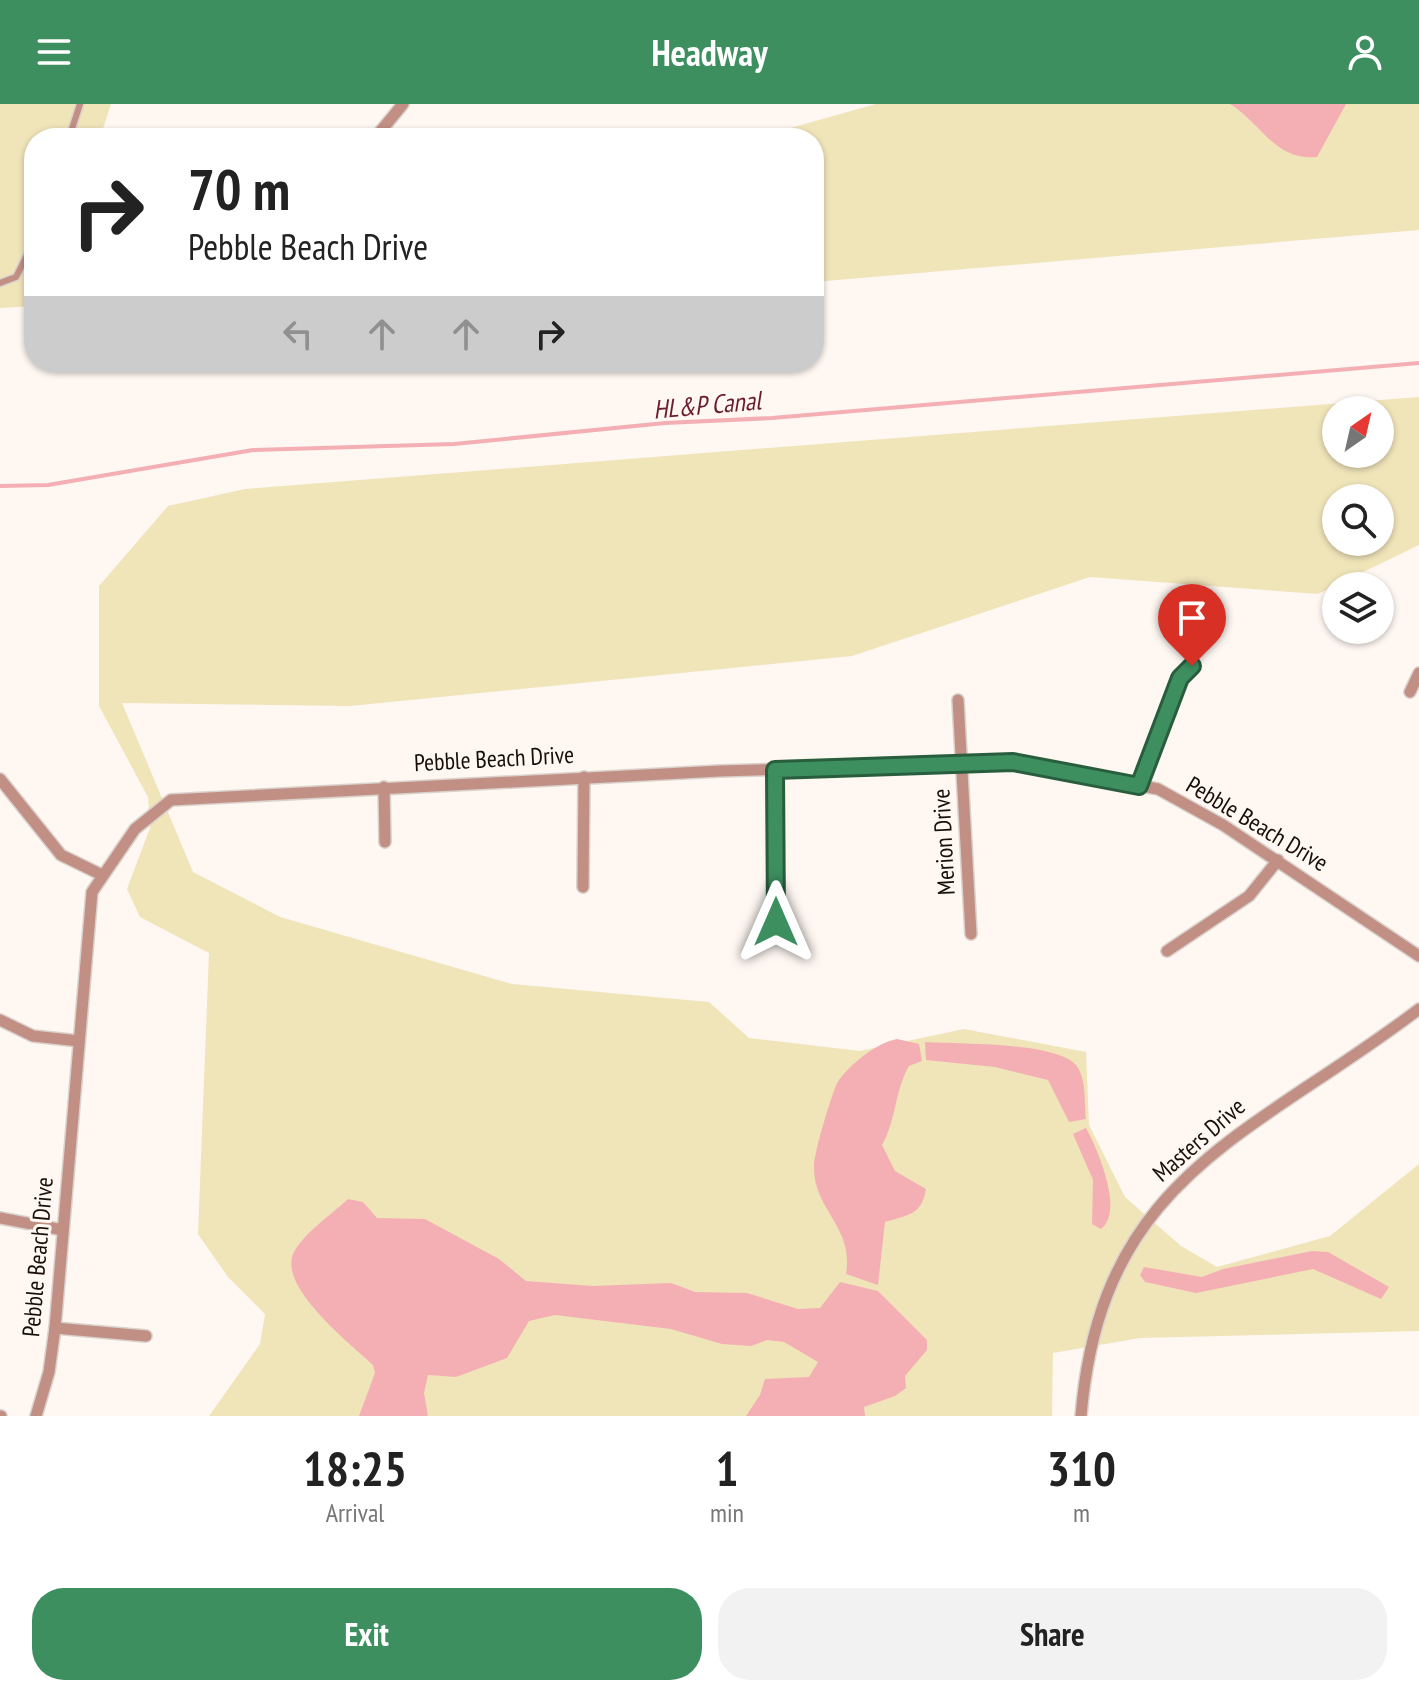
<!DOCTYPE html>
<html lang="en">
<head>
<meta charset="utf-8">
<style>
	body { margin:0; font-family:"PT Sans Narrow",sans-serif; background:#f2f2f2; color:#222; height:100vh; display:flex; flex-direction:column; font-size:30px; white-space:nowrap }
	* { box-sizing:border-box; margin:0 }
	p { font-size:26px; color:#767676 }
	.icon { flex:none; width:44px; height:44px; fill:none; stroke:currentColor; stroke-width:2; stroke-linecap:round; stroke-linejoin:round }
	.map { position:relative; height:1312px; overflow:hidden }
	.side { display:flex; flex-direction:column; background:#fff; flex:1 }
	.side>* { flex:none }
	.hud { position:absolute; left:24px; top:24px; width:800px; height:244px; border-radius:32px; box-shadow:0 2px 6px #0004; background:#fff; color:#222; overflow:hidden }
	.needle { width:52px; rotate:34deg }
	.tools { position:absolute; left:1322px; top:292px; display:grid; gap:16px }
	.tools a { display:grid; place-items:center; width:72px; height:72px; border-radius:50%; background:#fff; box-shadow:0 2px 6px #0004; font-size:40px }
	.pin { position:absolute; display:grid; place-items:center; width:68px; height:68px; color:#fff; margin:-82px -34px; border-radius:50% 50% 50% 0; rotate:-45deg; box-shadow:0 0 8px #0007 }
	.pin .icon { rotate:45deg }
	.me { position:absolute; width:88px; margin:-44px; rotate:0deg; stroke-linejoin:round; filter:drop-shadow(0 0 6px #0008) }
	.turn { display:flex; align-items:center; gap:28px; height:168px; padding:0 32px; font-size:36px }
	.turn .icon { width:104px; height:104px; stroke-width:2.5 }
	.turn b { display:block; font-size:56px; line-height:68px }
	.lanes { display:flex; align-items:center; height:76px; padding:0 32px; background:#0003; justify-content:center; gap:40px; direction:ltr }
	.lanes .off { opacity:.35 }
	.eta { display:flex; justify-content:space-evenly; align-items:center; height:136px; text-align:center }
	.eta b { font-size:48px; font-weight:600; line-height:56px }
	.button { display:flex; gap:16px; margin-top:auto; padding:16px 32px }
	.button a { flex:1; height:92px; border-radius:32px; background:#3d8f60; color:#fff; font-size:32px; font-weight:600; line-height:92px; text-align:center }
	.button a+a { background:#f2f2f2; color:#222 }
	header { display:flex; justify-content:space-between; align-items:center; height:104px; padding:0 32px; background:#3d8f60; color:#fff; font-size:36px; font-weight:600 }
	.map>svg:first-child { display:block }
</style>
</head>
<body>
<header><svg class="icon" aria-label="menu" viewBox="0 0 24 24"><path d="M4 6h16M4 12h16M4 18h16"/></svg>Headway<svg class="icon" aria-label="person" viewBox="0 0 24 24"><circle cx="12" cy="8" r="4"/><path d="M4 21q1-7 8-7t8 7"/></svg></header>
<div class="map">
<svg width="1419" height="1312" viewBox="0 0 1419 1312">
	<rect width="100%" height="100%" fill="#fef7f2"/>
	<!-- green -->
	<g fill="#f0e4b9" fill-rule="evenodd">
		<polygon points="0,0 111,0 100,34 34,34 34,202 0,204"/>
		<polygon points="876,0 1419,0 1419,126 814,178 814,34 755,34"/>
		<path d="M1419 293V441L1318 490 1090 473 852 552 350 602 122 599 193 768 280 813 512 880 709 898 749 934 860 947 964 925 1086 948 1089 1021 1125 1093 1181 1142 1217 1163 1330 1132 1419 1060V1227L1140 1234 1053 1249 1052 1312H209L260 1240 265 1210 228 1173 198 1130 209 849 140 813 127 785 150 724 148 693 99 602V482L168 402 245 385ZM1336 306H1380V350H1336ZM1336 394H1380V438H1336Z"/>
	</g>
	<!-- water -->
	<g fill="#f4afb5">
		<path d="M1230 0H1346L1317 53C1275 57 1261 19 1230 0Z"/>
		<path d="M897 935 919 940 922 957 909 962C895 986 896 1017 882 1041L895 1067 926 1085C922 1111 908 1111 885 1118L878 1181 846 1170C854 1123 814 1106 814 1064 813 1051 831 993 837 979 849 961 876 939 897 935Z"/>
		<path d="M925 938C958 940 1053 938 1075 960 1087 973 1084 998 1086 1015L1069 1018 1048 976 995 963 926 956Z"/>
		<path d="M1086 1024C1097 1044 1125 1108 1101 1125L1092 1120 1093 1076 1073 1030Z"/>
		<path d="M348 1095 363 1098 377 1114 425 1115 499 1155 526 1177 593 1182 671 1179 695 1188 747 1189 798 1205 820 1204 840 1178 878 1187 927 1236V1246L905 1272 906 1284 895 1292 864 1303 865 1312H746L760 1291 765 1275 809 1273 818 1258 784 1238 767 1236 751 1242 722 1240 671 1225 555 1211 529 1217 507 1254 456 1273 428 1271 424 1289 428 1312H359L375 1269 373 1261C352 1241 276 1182 294 1148 306 1127 331 1111 348 1095Z"/>
		<polygon points="1312,1147 1328,1148 1389,1183 1381,1195 1313,1165 1196,1189 1145,1178 1140,1171 1144,1163 1202,1173 1223,1165"/>
	</g>
	<g fill="none" stroke-linecap="round" stroke-linejoin="round">
		<!-- stream -->
		<polyline stroke="#f4afb5" stroke-width="4" points="0,382 48,381 253,346 454,340 665,319 772,314 1419,259"/>
		<defs>
			<g id="lane">
				<polyline points="69,34 80,0"/>
				<polyline points="0,179 16,173 34,137"/>
			</g>
			<g id="street">
				<polyline points="375,34 403,0"/>
				<polyline points="1410,588 1419,569"/>
				<polyline points="958,596 971,830"/>
				<polyline points="775,666 776,818"/>
				<polyline points="0,675 61,751 102,771"/>
				<polyline points="1139,682 1180,574 1192,562"/>
				<polyline points="384,683 385,738"/>
				<polyline points="583,783 584,673"/>
				<polyline points="1167,847 1249,792 1278,756"/>
				<polyline points="0,916 33,932 79,937"/>
				<polyline points="0,1114 63,1126"/>
				<polyline points="55,1224 146,1232"/>
				<polyline points="0,1312 1,1312"/>
				<polyline points="36,1312 49,1268 55,1224 92,788 135,725 171,696 720,667 1013,658 1158,685 1223,721 1419,852"/>
				<path d="M1081 1312C1101 1070 1253 1032 1419 905"/>
			</g>
		</defs>
		<!-- lane casing -->
		<use href="#lane" stroke="#dad2cc" stroke-width="9"/>
		<!-- street casing -->
		<use href="#street" stroke="#dad2cc" stroke-width="14"/>
		<!-- lane -->
		<use href="#lane" stroke="#c28f84" stroke-width="6"/>
		<!-- street -->
		<use href="#street" stroke="#c28f84" stroke-width="11"/>
	</g>
	<g fill="none" stroke-linecap="round" stroke-linejoin="round">
		<defs>
			<polyline id="route" points="776,818 775,666 1013,658 1139,682 1180,574 1192,562"/>
		</defs>
		<!-- route casing -->
		<use href="#route" stroke="#285d3e" stroke-width="20"/>
		<!-- route -->
		<use href="#route" stroke="#3d8f60" stroke-width="14"/>
	</g>
	<g text-anchor="middle" stroke-width="6" stroke-linejoin="round" paint-order="stroke">
		<!-- street labels -->
		<g font-size="24" fill="#1a0f07" stroke="#fef7f2">
			<text transform="translate(494 655) rotate(-3)" y="8">Pebble Beach Drive</text>
			<text transform="translate(1257 720) rotate(31)" y="8">Pebble Beach Drive</text>
			<text transform="translate(944 738) rotate(-93)" y="8">Merion Drive</text>
			<text transform="translate(1199 1036) rotate(-41)" y="8">Masters Drive</text>
			<text transform="translate(38 1153) rotate(-85)" y="8">Pebble Beach Drive</text>
		</g>
		<!-- water labels -->
		<g font-size="26" font-style="italic" fill="#6c1d2c" stroke="#fef7f2">
			<text transform="translate(707 301) rotate(-5)" y="9">HL&amp;P Canal</text>
		</g>
	</g>
</svg>
<div class="tools">
<a><svg class="needle" viewBox="-14 -14 28 28"><path d="M0-13l5 13h-10z" fill="#e53935"/><path d="M0 13l5-13h-10z" fill="#767676"/></svg></a>
<a><svg class="icon" aria-label="search" viewBox="0 0 24 24"><circle cx="10" cy="10" r="6"/><path d="M15 15l6 6"/></svg></a>
<a><svg class="icon" aria-label="layers" viewBox="0 0 24 24"><path d="M12 4l9 5-9 5-9-5zM3 14l9 5 9-5"/></svg></a>
</div>
<div class="pin" style="left:1192px;top:562px;background:#d93025"><svg class="icon" aria-label="arrive" viewBox="0 0 24 24"><path d="M6 21V4h12l-3 4 3 4H6"/></svg></div>
<svg class="me" style="left:776px;top:818px" viewBox="-20 -20 40 40"><path d="M0-17L14 15 0 8-14 15z" fill="#3d8f60" stroke="#fff" stroke-width="4"/></svg>
<div class="hud">
<div class="turn"><svg class="icon" aria-label="right" viewBox="0 0 24 24"><path d="M7 20v-9h11M14 6l5 5-5 5"/></svg><div><b>70 m</b>Pebble Beach Drive</div></div>
<div class="lanes"><svg class="icon off" aria-label="left" viewBox="0 0 24 24"><path d="M17 20v-9H6M10 6l-5 5 5 5"/></svg><svg class="icon off" aria-label="ahead" viewBox="0 0 24 24"><path d="M12 20V5M6 11l6-6 6 6"/></svg><svg class="icon off" aria-label="ahead" viewBox="0 0 24 24"><path d="M12 20V5M6 11l6-6 6 6"/></svg><svg class="icon" aria-label="right" viewBox="0 0 24 24"><path d="M7 20v-9h11M14 6l5 5-5 5"/></svg></div>
</div>
</div>
<section class="side">
<div class="eta">
<div><b>18:25</b><p>Arrival</p></div>
<div><b>1</b><p>min</p></div>
<div><b>310</b><p>m</p></div>
</div>
<div class="button"><a>Exit</a><a>Share</a></div>
</section>
</body>
</html>
